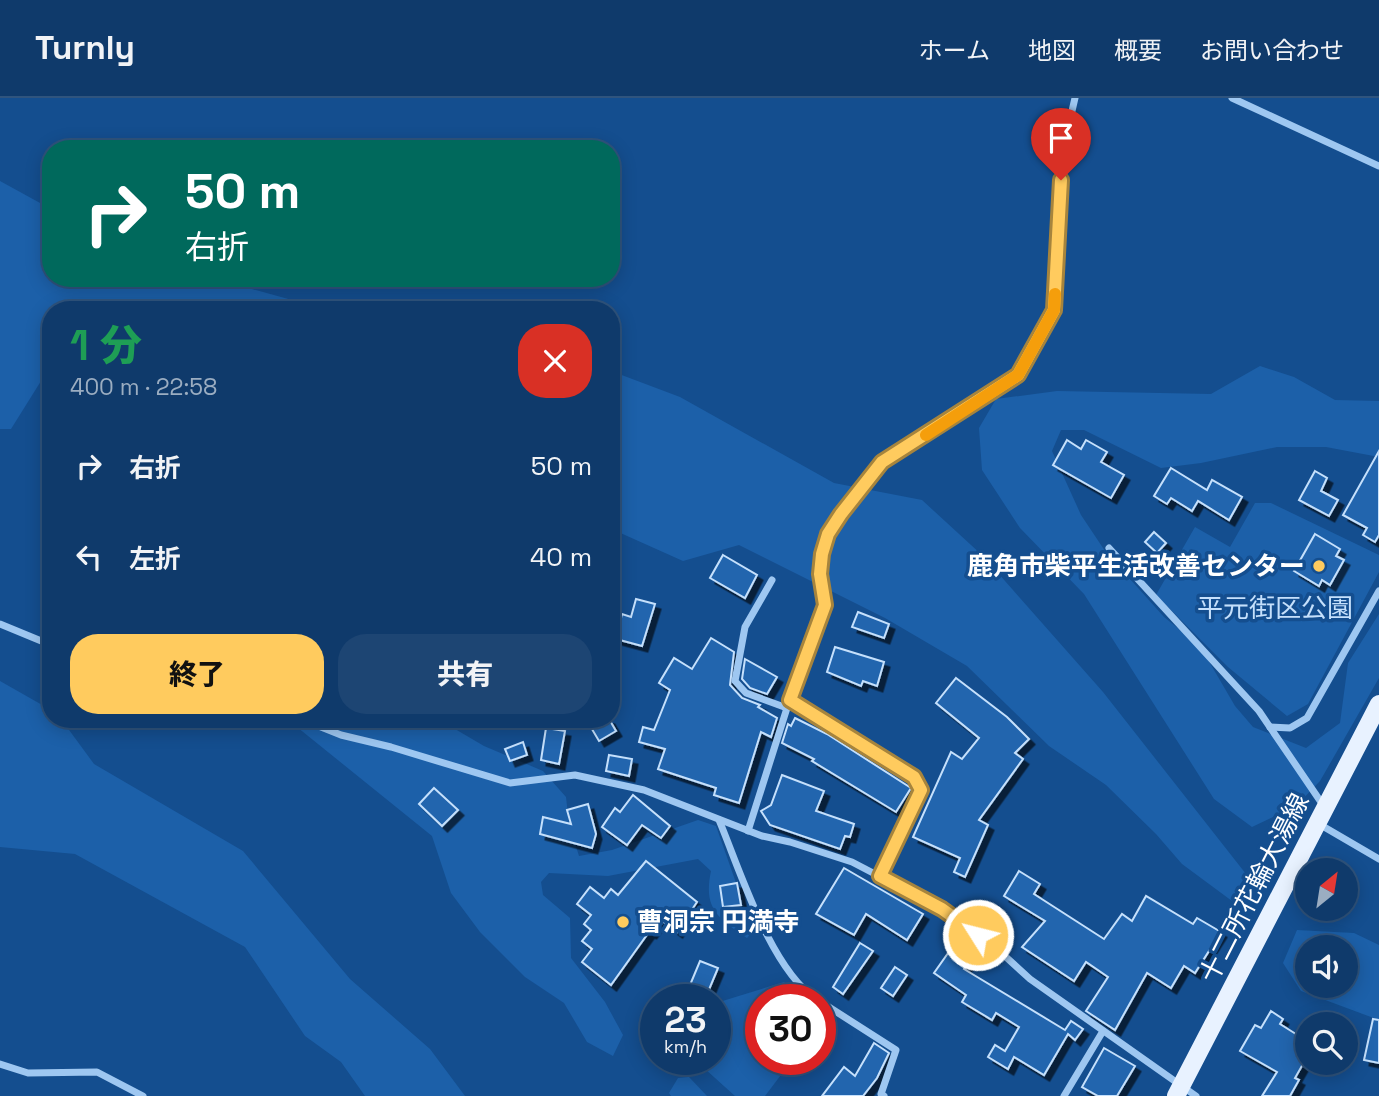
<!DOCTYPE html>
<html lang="ja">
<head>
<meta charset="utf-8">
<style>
	body { margin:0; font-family:"Space Grotesk","Noto Sans JP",sans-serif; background:#1d4573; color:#f1f3f6; height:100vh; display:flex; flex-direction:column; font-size:26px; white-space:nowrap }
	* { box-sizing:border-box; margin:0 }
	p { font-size:23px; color:#9badc1 }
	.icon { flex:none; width:38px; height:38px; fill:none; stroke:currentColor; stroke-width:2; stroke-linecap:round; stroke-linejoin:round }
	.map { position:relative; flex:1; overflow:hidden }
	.panel { position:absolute; left:42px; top:203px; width:578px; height:427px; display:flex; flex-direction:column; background:#0f3a6b; border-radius:28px; box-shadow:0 4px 18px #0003,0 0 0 2px #2f547e }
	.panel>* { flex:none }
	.hud { position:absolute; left:42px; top:42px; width:578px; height:147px; border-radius:28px; box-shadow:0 4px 18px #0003,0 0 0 2px #2f547e; background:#00695c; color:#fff; overflow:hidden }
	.needle { width:46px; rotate:30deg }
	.tools { position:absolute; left:1295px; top:760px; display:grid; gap:14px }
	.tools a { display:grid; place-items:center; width:63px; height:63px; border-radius:50%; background:#0f3a6b; box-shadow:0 4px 18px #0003,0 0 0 2px #2f547e; font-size:35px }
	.speed { position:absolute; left:640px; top:886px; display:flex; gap:14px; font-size:35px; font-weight:700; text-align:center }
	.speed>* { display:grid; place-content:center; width:91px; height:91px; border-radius:50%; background:#0f3a6b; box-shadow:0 4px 18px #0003,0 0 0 2px #2f547e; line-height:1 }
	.speed small { font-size:18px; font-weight:400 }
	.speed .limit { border:10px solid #d22; background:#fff; color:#111 }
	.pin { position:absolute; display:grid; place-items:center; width:60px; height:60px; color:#fff; margin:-72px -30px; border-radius:50% 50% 50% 0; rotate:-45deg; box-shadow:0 0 7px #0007 }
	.pin .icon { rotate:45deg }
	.me { position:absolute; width:77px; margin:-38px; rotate:306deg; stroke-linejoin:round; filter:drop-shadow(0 0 5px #0008) }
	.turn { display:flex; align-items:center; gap:24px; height:147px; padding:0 28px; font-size:32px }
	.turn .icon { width:91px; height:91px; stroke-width:2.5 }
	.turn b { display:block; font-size:49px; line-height:60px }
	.round { display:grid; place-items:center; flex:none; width:74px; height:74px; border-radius:28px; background:#1d4573 }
	.head { display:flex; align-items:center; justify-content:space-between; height:119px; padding:0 28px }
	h1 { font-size:42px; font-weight:800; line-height:52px; color:#1e9e55 }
	.action { display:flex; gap:14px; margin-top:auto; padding:14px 28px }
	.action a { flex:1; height:80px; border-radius:28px; background:#ffcb5e; color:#111; font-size:28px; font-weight:800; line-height:80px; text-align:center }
	.action a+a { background:#1d4573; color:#f1f3f6 }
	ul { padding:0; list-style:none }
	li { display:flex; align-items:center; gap:21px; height:91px; padding:0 28px }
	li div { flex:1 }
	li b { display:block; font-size:26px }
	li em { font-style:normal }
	header { display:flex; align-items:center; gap:42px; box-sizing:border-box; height:98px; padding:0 35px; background:#0f3a6b; border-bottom:2px solid #2f547e }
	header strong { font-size:33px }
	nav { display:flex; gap:38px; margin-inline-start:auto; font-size:24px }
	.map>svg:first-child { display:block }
</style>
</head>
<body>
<header>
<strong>Turnly</strong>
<nav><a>ホーム</a><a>地図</a><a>概要</a><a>お問い合わせ</a></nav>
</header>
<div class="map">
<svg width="1379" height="998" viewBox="0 0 1379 998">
	<defs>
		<filter id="shadow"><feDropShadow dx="5.5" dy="5.5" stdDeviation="0" flood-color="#0009"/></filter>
	</defs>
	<rect width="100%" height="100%" fill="#144e8f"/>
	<!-- green -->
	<g fill="#1c60a9" fill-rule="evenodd">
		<polygon points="0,83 51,111 51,180 228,180 241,188 328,212 51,212 51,267 11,331 0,331"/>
		<polygon points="1260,268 1294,279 1335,302 1379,303 1379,359 1326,349 1277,349 1201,365 1161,370 1084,332 1061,332 1052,353 1081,417 1105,453 1164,519 1200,548 1235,608 1253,629 1306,650 1340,625 1348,565 1379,516 1379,580 1320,683 1296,708 1252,729 1214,701 1084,496 1020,430 982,372 979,330 996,301 1057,293 1211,296"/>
		<polygon points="611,273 680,299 834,385 922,402 983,458 1103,594 1257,790 1232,803 1182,766 1156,736 1106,687 1049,648 967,568 885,520 739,447 683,463 616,433 611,427"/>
		<polygon points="1255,405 1271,405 1379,457 1379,474 1308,606 1287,618 1228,569 1156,497 1195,429 1230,449"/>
		<polygon points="0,583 51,612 51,621 61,621 94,666 243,753 350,881 430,951 465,998 365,998 341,964 305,938 245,849 75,756 0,749"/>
		<path d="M287 621H438L484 648 543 673 566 699 569 726 579 758 612 752 698 722 716 728 753 833 747 840C718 820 703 811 711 773L698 761 608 778 549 775 541 784 543 797 570 820 571 860 605 904 623 937 613 958 587 944 564 905 525 879 480 834 451 795 432 738Z"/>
		<path d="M1297 832 1354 835 1379 847V922L1301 893 1283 865ZM1307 849H1346V887H1307Z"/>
		<polygon points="784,884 805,901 761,901 761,961 793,961 765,998 735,998 694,961 716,961 716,905"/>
		<polygon points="688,979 689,979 707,998 671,998 669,995 678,980"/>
	</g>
	<!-- building -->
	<g fill="#2165ae" stroke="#c5e0fc" stroke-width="2" filter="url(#shadow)">
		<polygon points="1067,342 1081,351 1086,342 1107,354 1101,364 1124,377 1111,400 1053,367"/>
		<polygon points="1379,353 1379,437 1375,444 1363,437 1367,430 1343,417"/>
		<polygon points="1171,370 1207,392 1212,382 1242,399 1229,422 1198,403 1192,413 1171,400 1167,406 1154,398"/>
		<polygon points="1315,373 1327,380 1321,393 1338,402 1329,418 1299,402"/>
		<polygon points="1154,434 1166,445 1157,455 1145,444"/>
		<polygon points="1315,436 1340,451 1336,458 1344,462 1330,487 1322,482 1319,488 1294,473"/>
		<polygon points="723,457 757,477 745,500 710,480"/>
		<polygon points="636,501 655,506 642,548 616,541 622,516 631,519"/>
		<polygon points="858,514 889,526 884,540 852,529"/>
		<polygon points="711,540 734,554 730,587 742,600 760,607 758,609 777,620 771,639 761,634 739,705 714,697 716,690 658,671 665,651 639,644 643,629 654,632 670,592 659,585 674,560 692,571"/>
		<polygon points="835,549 884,564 877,588 863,583 861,588 827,574"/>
		<polygon points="745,561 777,579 767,596 750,590 742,581"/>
		<polygon points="956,580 1007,619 1029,641 1015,655 1023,661 979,722 988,727 965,779 954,774 960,760 913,739 951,654 962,661 979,640 936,605"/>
		<polygon points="795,620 827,636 911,690 896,714 812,663 814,661 782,645 788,626 791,628"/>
		<polygon points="586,621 609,621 616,633 599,643"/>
		<polygon points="546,630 565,633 559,666 541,662"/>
		<polygon points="523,644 527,657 510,663 505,651"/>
		<polygon points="609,657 632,661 629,678 606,673"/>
		<polygon points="782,677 824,693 816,713 854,726 850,739 845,738 840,751 770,727 761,713 771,707"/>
		<polygon points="434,690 458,712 442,728 419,706"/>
		<polygon points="633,697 670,728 661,740 642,727 627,747 602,729 615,710 620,714"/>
		<polygon points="588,706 596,736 592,750 540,736 543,719 571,726 567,712"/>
		<polygon points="646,763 697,804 677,834 661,822 651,835 649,834 611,887 582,864 592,851 582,843 591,832 584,826 591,817 577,806 590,789 604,800 611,791 618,797"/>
		<polygon points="844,770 923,816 907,842 866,816 854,837 816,816"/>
		<polygon points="1019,773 1040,786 1034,796 1104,841 1122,816 1132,823 1146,798 1193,826 1197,820 1221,834 1195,875 1184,868 1171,890 1147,875 1115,932 1086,913 1108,879 1086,864 1074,883 1022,849 1045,823 1004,798"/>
		<polygon points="737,785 741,807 723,809 720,788"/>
		<polygon points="963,834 980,846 964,871 1065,932 1071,923 1083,931 1075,942 1068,936 1044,977 1014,959 1008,971 988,959 995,947 1005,953 1019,929 996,915 992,922 962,904 966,897 934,875"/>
		<polygon points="860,845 873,853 843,896 833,889"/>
		<polygon points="700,863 718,870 708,894 690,887"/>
		<polygon points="895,869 907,877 893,898 881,890"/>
		<polygon points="1271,913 1283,921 1280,926 1307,943 1307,959 1295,980 1299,982 1290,998 1262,998 1277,974 1240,953 1255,927 1261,930"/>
		<polygon points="1373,921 1379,922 1379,965 1364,962"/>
		<polygon points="874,945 889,955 877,980 863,998 822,998 844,969 855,978"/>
		<polygon points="1104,950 1135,968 1117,998 1098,998 1082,989"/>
	</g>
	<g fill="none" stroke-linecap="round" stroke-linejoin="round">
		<!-- street -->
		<g stroke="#9ec7f1" stroke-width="7">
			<polyline points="1232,0 1379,68"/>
			<polyline points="1109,450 1259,613 1325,710"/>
			<polyline points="772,482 745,529 735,583 746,595 787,610"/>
			<polyline points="0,526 51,547"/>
			<polyline points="790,602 914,679 921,692 880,778"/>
			<polyline points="301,621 341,637 391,649 510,685 575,677 644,692 762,738 790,744 852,764 942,811 996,850 1030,881 1196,998"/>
			<polyline points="1270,629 1290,630 1307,620 1379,493"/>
			<path d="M719 722C740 772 770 870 816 901"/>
			<polyline points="1319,726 1379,761"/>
			<polyline points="748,733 787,610 825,507 819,476 828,436 882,364 1018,277 1054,212 1062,56 1075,0"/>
			<polyline points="821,904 896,952 881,996 884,998"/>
			<polyline points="0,966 28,975 97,974 143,998"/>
			<polyline points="1064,998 1103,933"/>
		</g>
		<!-- primary -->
		<polyline stroke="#e8f2ff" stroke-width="18" points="1176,998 1379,606"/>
	</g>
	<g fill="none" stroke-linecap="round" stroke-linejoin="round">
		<defs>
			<polyline id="route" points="978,837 942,811 880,778 921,692 914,679 790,602 825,507 820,476 822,456 828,436 841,416 882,364 1018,277 1054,212 1061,82"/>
		</defs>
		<!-- route casing -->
		<use href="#route" stroke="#a6843d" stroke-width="18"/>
		<!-- route -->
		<use href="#route" stroke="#ffcb5e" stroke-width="12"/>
		<!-- slow -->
		<polyline stroke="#f59e0b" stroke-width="12" points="926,337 1018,277 1054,212 1055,196"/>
	</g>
	<!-- markers -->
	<g fill="#ffcb5e" stroke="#144e8f" stroke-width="2.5">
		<circle cx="1319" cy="468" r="7"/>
		<circle cx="623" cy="824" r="7"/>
	</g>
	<g text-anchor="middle" stroke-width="7" stroke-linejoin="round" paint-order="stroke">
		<!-- poi labels -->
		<g font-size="26" font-weight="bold" fill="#fff" stroke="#144e8f" text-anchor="end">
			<text x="1305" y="477">鹿角市柴平生活改善センター</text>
			<text x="637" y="833" text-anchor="start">曹洞宗 円満寺</text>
		</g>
		<!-- park labels -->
		<g font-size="26" fill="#c5e0fc" stroke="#144e8f">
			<text x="1275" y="519">平元街区公園</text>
		</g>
		<!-- street labels -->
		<g font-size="26" fill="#fff" stroke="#144e8f">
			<text transform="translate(1254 790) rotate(-63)" y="9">十二所花輪大湯線</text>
		</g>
	</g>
</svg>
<div class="tools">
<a><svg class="needle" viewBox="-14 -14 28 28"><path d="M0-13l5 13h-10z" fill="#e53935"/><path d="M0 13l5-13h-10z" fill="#9badc1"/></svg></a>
<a><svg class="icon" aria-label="sound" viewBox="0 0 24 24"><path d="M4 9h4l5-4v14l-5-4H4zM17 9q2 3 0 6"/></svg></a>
<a><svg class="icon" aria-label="search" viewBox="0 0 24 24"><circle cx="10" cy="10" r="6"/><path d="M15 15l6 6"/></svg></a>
</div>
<div class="speed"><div>23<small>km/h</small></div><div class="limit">30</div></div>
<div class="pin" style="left:1061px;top:82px;background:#d93025"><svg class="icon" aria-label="arrive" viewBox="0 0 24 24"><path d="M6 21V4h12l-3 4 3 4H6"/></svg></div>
<svg class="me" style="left:978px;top:837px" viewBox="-20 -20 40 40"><circle r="17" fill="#ffcb5e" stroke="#fff" stroke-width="3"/><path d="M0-11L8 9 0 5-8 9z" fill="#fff"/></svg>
<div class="hud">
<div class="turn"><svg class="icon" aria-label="right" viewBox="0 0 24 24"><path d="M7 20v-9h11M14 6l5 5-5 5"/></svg><div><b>50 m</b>右折</div></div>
</div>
<section class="panel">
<div class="head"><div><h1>1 分</h1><p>400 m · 22:58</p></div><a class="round" style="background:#d93025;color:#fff"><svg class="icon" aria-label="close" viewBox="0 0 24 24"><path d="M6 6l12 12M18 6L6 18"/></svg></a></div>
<ul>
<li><svg class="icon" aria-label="right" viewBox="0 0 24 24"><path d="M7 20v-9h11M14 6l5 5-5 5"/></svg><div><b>右折</b></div><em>50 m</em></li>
<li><svg class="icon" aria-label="left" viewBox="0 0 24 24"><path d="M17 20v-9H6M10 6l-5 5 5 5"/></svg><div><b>左折</b></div><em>40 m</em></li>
</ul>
<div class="action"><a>終了</a><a>共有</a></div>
</section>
</div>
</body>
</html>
